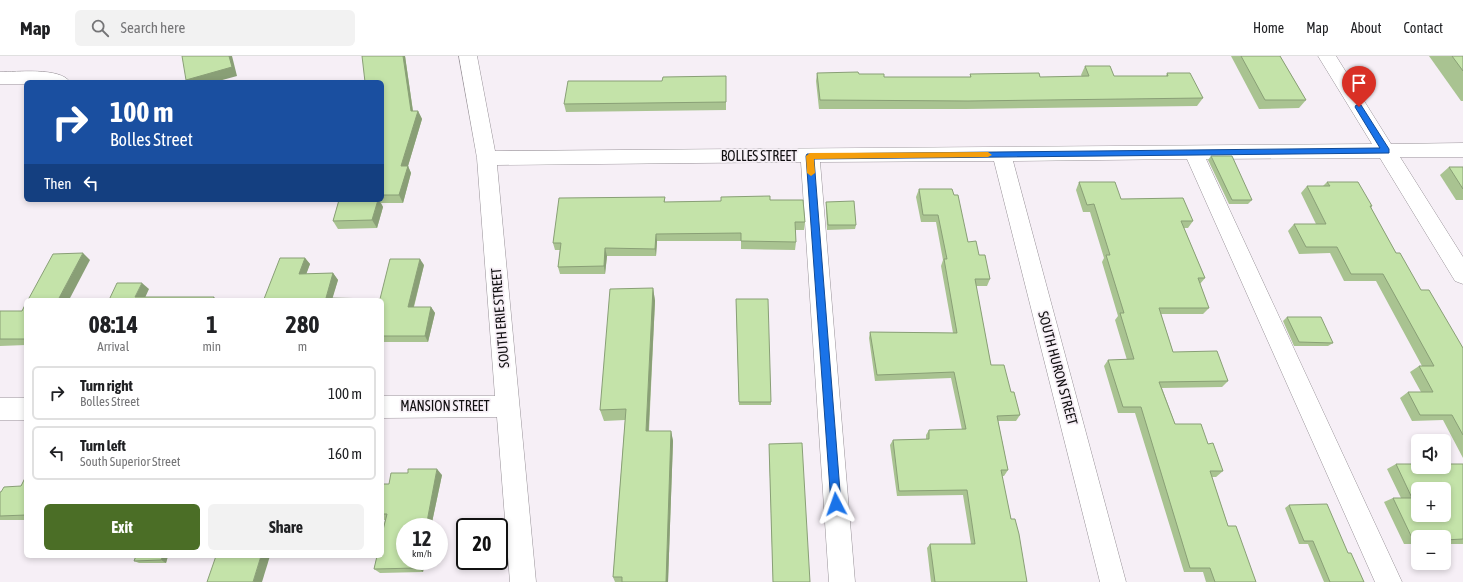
<!DOCTYPE html>
<html lang="en">
<head>
<meta charset="utf-8">
<style>
	body { margin:0; font-family:"Asap Condensed",sans-serif; background:#f2f2f2; color:#202124; height:100vh; display:flex; flex-direction:column; font-size:15px; white-space:nowrap }
	* { box-sizing:border-box; margin:0 }
	p { font-size:13px; color:#757577 }
	.icon { flex:none; width:22px; height:22px; fill:none; stroke:currentColor; stroke-width:2; stroke-linecap:round; stroke-linejoin:round }
	.map { position:relative; flex:1; overflow:hidden }
	.drawer { position:absolute; left:24px; top:242px; width:360px; height:260px; display:flex; flex-direction:column; background:#fff; border-radius:6px; box-shadow:0 2px 6px #0003 }
	.drawer>* { flex:none }
	.banner { position:absolute; left:24px; top:24px; width:360px; height:122px; border-radius:6px; box-shadow:0 2px 6px #0003; background:#1a4fa0; color:#fff; overflow:hidden }
	.buttons { position:absolute; left:1411px; top:378px; display:grid; gap:8px }
	.buttons a { display:grid; place-items:center; width:40px; height:40px; border-radius:6px; background:#fff; box-shadow:0 2px 6px #0003; font-size:20px }
	.speed { position:absolute; left:396px; top:462px; display:flex; gap:8px; font-size:20px; font-weight:700; text-align:center }
	.speed>* { display:grid; place-content:center; width:52px; height:52px; border-radius:50%; background:#fff; box-shadow:0 2px 6px #0003; line-height:1 }
	.speed small { font-size:10px; font-weight:400 }
	.speed .limit { border:2px solid #111; border-radius:6px; background:#fff; color:#111 }
	.pin { position:absolute; display:grid; place-items:center; width:34px; height:34px; color:#fff; margin:-41px -17px; border-radius:50% 50% 50% 0; rotate:-45deg; box-shadow:0 0 4px #0007 }
	.pin .icon { rotate:45deg }
	.me { position:absolute; width:44px; margin:-22px; rotate:356deg; stroke-linejoin:round; filter:drop-shadow(0 0 3px #0008) }
	.turn { display:flex; align-items:center; gap:14px; height:84px; padding:0 20px; font-size:18px }
	.turn .icon { width:52px; height:52px; stroke-width:2.5 }
	.turn b { display:block; font-size:28px; line-height:34px }
	.then { display:flex; align-items:center; height:38px; padding:0 20px; background:#0003; gap:8px; font-size:15px }
	.eta { display:flex; justify-content:space-evenly; align-items:center; height:68px; text-align:center }
	.eta b { font-size:24px; font-weight:700; line-height:28px }
	.cta { display:flex; gap:8px; margin-top:auto; padding:8px 20px }
	.cta a { flex:1; height:46px; border-radius:6px; background:#4b6e26; color:#fff; font-size:16px; font-weight:700; line-height:46px; text-align:center }
	.cta a+a { background:#f2f2f2; color:#202124 }
	ul { padding:0; list-style:none }
	li { display:flex; align-items:center; gap:12px; height:54px; margin:0 8px 6px; padding:0 12px; border:2px solid #e0e0e0; border-radius:6px }
	li div { flex:1 }
	li b { display:block; font-size:15px }
	li em { font-style:normal }
	header { display:flex; align-items:center; gap:24px; box-sizing:border-box; height:56px; padding:0 20px; background:#fff; border-bottom:1px solid #e0e0e0 }
	header strong { font-size:19px }
	nav { display:flex; gap:22px; margin-inline-start:auto; font-size:14px }
	.search { width:280px; height:36px; background:#f2f2f2; display:flex; align-items:center; gap:10px; box-sizing:border-box; padding:0 14px; border-radius:6px; color:#757577; font-size:15px }
	.map>svg:first-child { display:block }
</style>
</head>
<body>
<header>
<strong>Map</strong>
<div class="search"><svg class="icon" aria-label="search" viewBox="0 0 24 24"><circle cx="10" cy="10" r="6"/><path d="M15 15l6 6"/></svg>Search here</div>
<nav><a>Home</a><a>Map</a><a>About</a><a>Contact</a></nav>
</header>
<div class="map">
<svg width="1463" height="526" viewBox="0 0 1463 526">
	<rect width="100%" height="100%" fill="#f6eff6"/>
	<g fill="none" stroke-linecap="round" stroke-linejoin="round">
		<defs>
			<g id="minor">
				<polygon points="459,0 477,0 495,95 1372,88 1318,0 1336,0 1391,88 1463,87 1463,101 1400,101 1463,201 1463,228 1455,225 1380,102 1206,103 1402,526 1375,526 1187,103 1013,105 1126,526 1100,526 994,105 820,106 855,526 829,526 801,106 497,109 536,526 510,526 497,361 382,362 382,340 495,340 477,102"/>
				<path d="M0 16C17 16 60 11 70 26H26V28H0Z"/>
				<rect x="0" y="342" width="26" height="22"/>
			</g>
		</defs>
		<!-- minor casing -->
		<use href="#minor" stroke="#989298" stroke-width="1"/>
		<!-- minor -->
		<use href="#minor" fill="#fff" fill-rule="evenodd"/>
	</g>
	<!-- wall -->
	<g fill="#a9c391">
		<polygon points="362,0 405,0 413,55 418,55 422,63 408,110 411,117 403,147 381,147 383,151 377,172 338,173 333,165 339,144 382,144 382,26"/>
		<polygon points="1231,0 1280,0 1306,44 1299,52 1259,53"/>
		<polygon points="1429,0 1463,0 1463,45 1461,45"/>
		<polygon points="1085,10 1114,20 1166,20 1167,17 1203,42 1197,50 965,53 819,53 816,25 817,17 859,18 884,21 970,21 970,18 1040,21 1082,21 1081,19"/>
		<polygon points="726,20 726,54 566,56 564,48 662,25"/>
		<polygon points="1211,100 1252,144 1248,148 1229,148 1208,104"/>
		<polygon points="1449,111 1463,111 1463,144 1456,144 1440,119"/>
		<polygon points="1079,126 1121,143 1193,165 1188,172 1184,172 1205,222 1200,228 1209,252 1203,258 1161,258 1173,296 1228,325 1222,331 1162,332 1175,368 1208,388 1223,415 1216,421 1212,421 1228,470 1256,526 1206,526 1203,516 1184,516 1135,357 1118,357 1104,310 1108,304 1127,304 1115,264 1118,260 1102,206 1104,202 1090,156 1083,156 1076,134"/>
		<polygon points="1327,126 1372,150 1371,152 1396,197 1421,234 1463,292 1463,402 1443,364 1412,365 1400,342 1408,336 1421,336 1410,316 1419,310 1422,310 1376,225 1344,225 1330,197 1299,198 1288,175 1294,168 1316,168 1301,137 1307,130 1323,130"/>
		<polygon points="919,133 954,139 968,186 979,199 990,223 987,230 976,230 991,309 1011,336 1020,359 1016,365 998,365 1008,414 1004,420 1002,420 1011,463 1027,526 931,526 927,492 930,488 971,488 963,439 897,440 890,389 893,384 926,383 926,379 929,374 962,374 951,322 875,325 869,282 870,276 953,277 941,210 943,204 936,166 921,166 916,141"/>
		<polygon points="665,141 665,146 721,145 770,144 805,166 804,174 795,174 796,186 795,194 741,193 741,185 657,185 656,200 607,200 605,218 560,218 558,211 560,194 555,194 553,187"/>
		<polygon points="826,146 856,169 855,173 827,174 826,150"/>
		<polygon points="305,202 310,208 306,218 333,217 338,224 332,242 380,243 424,209 414,251 431,251 435,257 428,286 382,286 382,244 265,244 264,243"/>
		<polygon points="653,232 655,245 649,375 671,375 673,385 668,526 615,526 613,521 625,364 604,365 600,354"/>
		<polygon points="26,247 26,289 0,290 0,255 22,255"/>
		<polygon points="736,247 771,346 771,349 739,349"/>
		<polygon points="1287,261 1333,287 1328,290 1294,290 1283,265"/>
		<polygon points="769,388 810,526 773,526"/>
		<polygon points="1396,408 1463,408 1463,488 1444,488 1444,481 1418,481 1418,488 1404,488 1384,446 1393,442 1401,442 1387,413"/>
		<polygon points="442,419 431,471 405,471 405,505 425,505 423,516 380,517 374,513 385,464 382,464 382,428 389,428"/>
		<polygon points="26,420 26,464 0,464 0,436 21,430"/>
		<polygon points="1289,449 1348,497 1364,526 1324,526 1308,488 1299,488 1285,452"/>
		<polygon points="136,500 168,500 166,507 139,507 134,505"/>
	</g>
	<!-- shaded-wall -->
	<g fill="#899f76">
		<polygon points="229,0 232,0 237,20 215,26 188,26 186,24"/>
		<polygon points="403,0 405,0 414,63 411,55"/>
		<polygon points="418,55 422,63 408,110 411,117 403,147 399,139 401,110"/>
		<polygon points="378,144 379,144 383,151 377,172 372,164"/>
		<polygon points="656,178 657,185 656,200 655,193"/>
		<polygon points="605,192 607,200 605,218 604,210"/>
		<polygon points="83,197 90,204 69,244 58,244"/>
		<polygon points="305,202 310,208 304,224 299,218"/>
		<polygon points="420,203 424,209 412,257 408,251"/>
		<polygon points="333,217 338,224 332,244 326,242"/>
		<polygon points="142,227 149,233 144,244 135,241"/>
		<polygon points="653,232 655,245 648,385 646,375"/>
		<polygon points="214,241 217,244 212,244"/>
		<polygon points="431,251 435,257 428,286 425,280"/>
		<polygon points="671,375 673,385 668,526 666,526"/>
		<polygon points="437,413 442,419 431,471 426,471"/>
		<polygon points="163,500 168,500 166,507 161,504"/>
		<polygon points="261,500 270,500 262,526 253,526"/>
		<polygon points="419,505 425,505 423,516 418,512"/>
	</g>
	<!-- building -->
	<g fill="#c4e3a9" stroke="#899f76" fill-rule="evenodd">
		<polygon points="182,0 229,0 232,11 186,24"/>
		<polygon points="362,0 403,0 411,55 418,55 401,110 408,110 399,139 382,139 382,26 365,26"/>
		<polygon points="1241,0 1280,0 1306,44 1265,44"/>
		<polygon points="1452,0 1463,0 1463,15"/>
		<polygon points="1085,10 1110,10 1114,20 1168,20 1167,17 1190,17 1203,42 968,45 820,44 817,17 858,16 859,18 884,18 884,21 971,21 970,18 1039,17 1040,21 1089,20"/>
		<polygon points="726,20 726,46 564,48 568,25 662,25 663,21"/>
		<polygon points="1211,100 1232,100 1252,144 1232,144"/>
		<polygon points="1449,111 1463,111 1463,133"/>
		<polygon points="1079,126 1115,126 1121,143 1183,142 1193,165 1181,165 1205,222 1198,222 1209,252 1159,252 1173,296 1217,295 1228,325 1159,326 1175,368 1201,368 1208,388 1213,387 1223,415 1210,415 1228,470 1236,470 1256,526 1215,526 1210,512 1190,512 1141,351 1123,351 1108,304 1134,303 1120,257 1124,257 1106,199 1110,199 1094,148 1087,149"/>
		<polygon points="1327,126 1358,126 1372,150 1370,150 1396,197 1400,197 1421,234 1429,234 1463,292 1463,379 1452,359 1420,359 1408,336 1433,336 1419,310 1434,310 1383,218 1351,218 1337,191 1306,191 1294,168 1326,168 1307,130 1330,130"/>
		<polygon points="919,133 952,133 954,139 958,139 968,186 976,185 979,199 985,199 990,223 975,223 991,309 1004,309 1011,336 1014,336 1020,359 997,360 1008,414 1001,414 1011,463 1015,463 1019,478 1027,526 935,526 930,488 975,488 967,434 899,435 893,384 929,383 929,374 966,373 954,316 877,319 870,276 957,277 944,203 947,203 938,159 923,159"/>
		<polygon points="770,140 770,144 803,144 805,166 795,166 796,186 741,185 741,177 656,178 655,193 605,192 604,210 558,211 561,187 553,187 559,142 665,141 664,146 721,145 721,141"/>
		<polygon points="339,144 378,144 372,164 333,165"/>
		<polygon points="854,145 856,169 828,169 826,146"/>
		<polygon points="83,197 58,244 28,244 53,198"/>
		<polygon points="280,202 305,202 299,218 333,217 326,242 380,243 390,203 420,203 408,251 431,251 425,280 382,280 382,244 317,244 317,243 264,243"/>
		<polygon points="117,227 142,227 135,241 214,241 212,244 109,244"/>
		<polygon points="653,232 646,375 671,375 666,526 622,526 622,521 613,521 626,353 600,354 610,233"/>
		<polygon points="736,243 768,243 771,346 739,346"/>
		<polygon points="26,247 26,283 0,283 0,255 22,255"/>
		<polygon points="1287,261 1321,261 1333,287 1299,286"/>
		<polygon points="802,387 810,526 773,526 769,388"/>
		<path d="M1396 408H1418V411H1444V408H1463V483L1444 484V481H1418V484H1413L1393 442H1412ZM1418 433H1444V459H1418Z"/>
		<polygon points="408,413 437,413 426,471 405,471 405,505 419,505 418,512 374,513 377,500 382,500 382,478 387,458 382,458 382,428 389,428 391,417 408,417"/>
		<polygon points="26,420 26,459 0,460 0,436 1,436 4,431 21,430"/>
		<polygon points="1327,448 1348,497 1351,497 1364,526 1330,526 1313,485 1304,485 1289,449"/>
		<polygon points="136,500 163,500 161,504 134,505"/>
		<polygon points="216,500 261,500 253,526 207,526"/>
	</g>
	<!-- route -->
	<polygon fill="#1a73e8" stroke="#114b97" points="1356,49 1361,49 1389,93 1389,97 814,103 841,448 839,452 836,453 832,452 831,448 806,100 807,98 1380,92 1355,51"/>
	<!-- slow -->
	<polygon fill="#f59e0b" points="988,96 992,99 988,101 814,103 815,117 811,120 807,117 806,100 810,97"/>
	<g text-anchor="middle" stroke-width="3.5" stroke-linejoin="round" paint-order="stroke">
		<!-- street labels -->
		<g font-size="14" fill="#100e10" stroke="#f6eff6">
			<text x="759" y="105">BOLLES STREET</text>
			<text transform="translate(500 262) rotate(-95)" y="5">SOUTH ERIE STREET</text>
			<text transform="translate(1058 312) rotate(75)" y="5">SOUTH HURON STREET</text>
			<text x="445" y="355">MANSION STREET</text>
		</g>
	</g>
</svg>
<div class="buttons">
<a><svg class="icon" aria-label="sound" viewBox="0 0 24 24"><path d="M4 9h4l5-4v14l-5-4H4zM17 9q2 3 0 6"/></svg></a>
<a>+</a>
<a>−</a>
</div>
<div class="speed"><div>12<small>km/h</small></div><div class="limit">20</div></div>
<div class="pin" style="left:1359px;top:51px;background:#d93025"><svg class="icon" aria-label="arrive" viewBox="0 0 24 24"><path d="M6 21V4h12l-3 4 3 4H6"/></svg></div>
<svg class="me" style="left:836px;top:448px" viewBox="-20 -20 40 40"><path d="M0-17L14 15 0 8-14 15z" fill="#1a73e8" stroke="#fff" stroke-width="4"/></svg>
<div class="banner">
<div class="turn"><svg class="icon" aria-label="right" viewBox="0 0 24 24"><path d="M7 20v-9h11M14 6l5 5-5 5"/></svg><div><b>100 m</b>Bolles Street</div></div>
<div class="then">Then<svg class="icon" aria-label="left" viewBox="0 0 24 24"><path d="M17 20v-9H6M10 6l-5 5 5 5"/></svg></div>
</div>
<section class="drawer">
<div class="eta">
<div><b>08:14</b><p>Arrival</p></div>
<div><b>1</b><p>min</p></div>
<div><b>280</b><p>m</p></div>
</div>
<ul>
<li><svg class="icon" aria-label="right" viewBox="0 0 24 24"><path d="M7 20v-9h11M14 6l5 5-5 5"/></svg><div><b>Turn right</b><p>Bolles Street</p></div><em>100 m</em></li>
<li><svg class="icon" aria-label="left" viewBox="0 0 24 24"><path d="M17 20v-9H6M10 6l-5 5 5 5"/></svg><div><b>Turn left</b><p>South Superior Street</p></div><em>160 m</em></li>
</ul>
<div class="cta"><a>Exit</a><a>Share</a></div>
</section>
</div>
</body>
</html>
